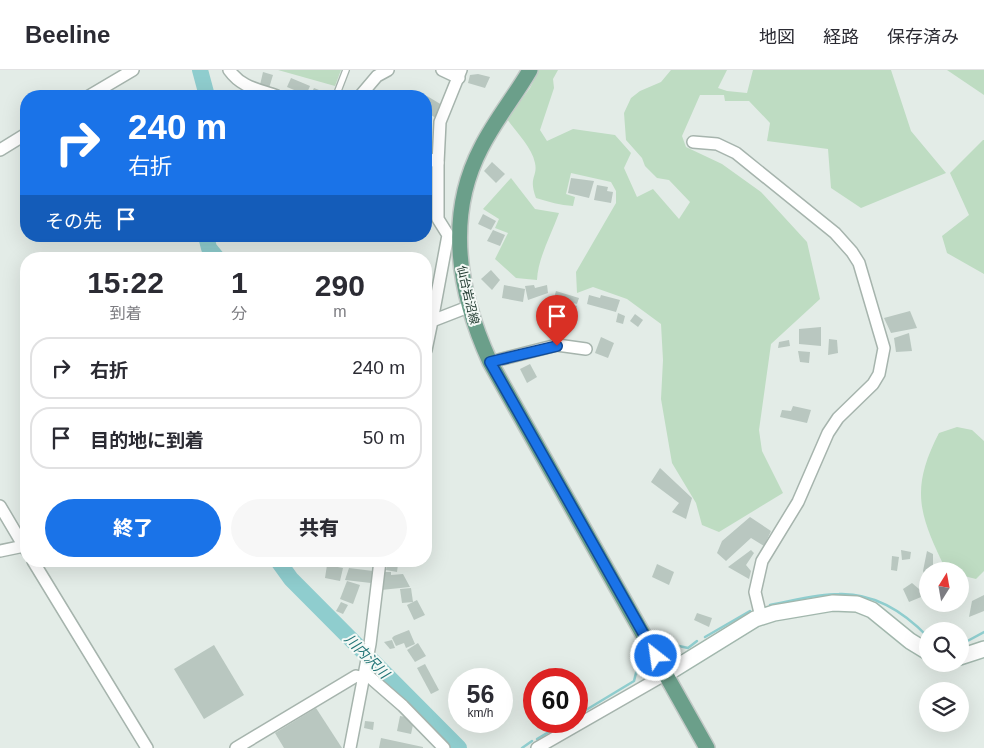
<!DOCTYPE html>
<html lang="ja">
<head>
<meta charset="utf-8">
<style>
	body { margin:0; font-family:Arial,"Noto Sans JP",sans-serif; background:#f7f7f7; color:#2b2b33; height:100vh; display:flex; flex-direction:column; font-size:19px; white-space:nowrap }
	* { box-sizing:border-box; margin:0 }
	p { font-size:16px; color:#7c7c81 }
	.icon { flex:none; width:28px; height:28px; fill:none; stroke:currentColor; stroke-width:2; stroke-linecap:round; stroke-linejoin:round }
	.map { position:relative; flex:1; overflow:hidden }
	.side { position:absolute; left:20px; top:182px; width:412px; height:315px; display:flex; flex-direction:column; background:#fff; border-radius:20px; box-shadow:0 5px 20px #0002 }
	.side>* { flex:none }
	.banner { position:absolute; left:20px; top:20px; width:412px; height:152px; border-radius:20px; box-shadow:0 5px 20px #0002; background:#1a73e8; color:#fff; overflow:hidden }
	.needle { width:32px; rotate:11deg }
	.tools { position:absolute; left:919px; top:492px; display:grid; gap:10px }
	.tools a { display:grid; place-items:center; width:50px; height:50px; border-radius:50%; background:#fff; box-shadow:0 5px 20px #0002; font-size:25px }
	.speed { position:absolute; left:448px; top:598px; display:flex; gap:10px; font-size:25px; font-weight:700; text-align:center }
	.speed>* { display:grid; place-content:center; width:65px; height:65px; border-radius:50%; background:#fff; box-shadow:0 5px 20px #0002; line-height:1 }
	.speed small { font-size:12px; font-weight:400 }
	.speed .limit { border:8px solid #d22; background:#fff; color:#111 }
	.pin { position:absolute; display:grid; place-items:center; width:42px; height:42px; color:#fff; margin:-51px -21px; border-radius:50% 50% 50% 0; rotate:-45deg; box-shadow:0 0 5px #0007 }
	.pin .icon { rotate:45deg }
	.me { position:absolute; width:55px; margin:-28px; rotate:330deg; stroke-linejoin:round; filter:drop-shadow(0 0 4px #0008) }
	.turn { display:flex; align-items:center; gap:18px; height:105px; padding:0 25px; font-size:22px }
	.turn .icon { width:65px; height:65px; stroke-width:2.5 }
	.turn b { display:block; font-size:35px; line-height:42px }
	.then { display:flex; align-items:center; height:48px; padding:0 25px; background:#0003; gap:10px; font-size:19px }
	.eta { display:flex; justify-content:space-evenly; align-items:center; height:85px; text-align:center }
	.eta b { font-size:30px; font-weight:800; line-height:35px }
	.action { display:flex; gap:10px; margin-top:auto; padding:10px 25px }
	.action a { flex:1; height:58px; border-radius:30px; background:#1a73e8; color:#fff; font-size:20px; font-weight:800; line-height:58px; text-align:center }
	.action a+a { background:#f7f7f7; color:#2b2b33 }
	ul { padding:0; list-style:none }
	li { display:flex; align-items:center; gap:15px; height:62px; margin:0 10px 8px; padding:0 15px; border:2px solid #e1e1e2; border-radius:20px }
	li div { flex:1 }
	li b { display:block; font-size:19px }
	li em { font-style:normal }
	header { display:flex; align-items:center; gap:30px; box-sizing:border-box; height:70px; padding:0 25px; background:#fff; border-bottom:1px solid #e1e1e2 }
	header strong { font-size:24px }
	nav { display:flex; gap:28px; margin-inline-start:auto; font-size:18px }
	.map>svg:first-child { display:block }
</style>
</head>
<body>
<header>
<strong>Beeline</strong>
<nav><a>地図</a><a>経路</a><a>保存済み</a></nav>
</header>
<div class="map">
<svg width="984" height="678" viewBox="0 0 984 678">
	<rect width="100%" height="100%" fill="#e3ece7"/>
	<!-- green -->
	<g fill="#bedcc2">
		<polygon points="278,0 341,0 335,16"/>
		<path d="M539 0H558L553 9 554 18 540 60 547 71 573 59 615 65 631 83 624 98 637 127 653 119 679 149 690 132 669 110 657 108 645 96 642 88 626 70 624 43 631 28 640 21 661 12 671 0H727L718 18 727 21 747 23 753 0H891L911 61 946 103 861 138 831 118 828 79 767 71 770 53 749 31H725L724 25H700L682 66 686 77 722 94 761 122 807 172 820 229 771 274 759 360 762 381 783 423 719 462 702 455 696 433 672 393 661 329 663 290 661 254 627 229 593 217 577 223 576 202 616 133V121L611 112 571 103 566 124 575 127 573 136C560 135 549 132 536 128 528 107 538 107 535 93 532 77 516 62 507 49L530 18Z"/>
		<polygon points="947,0 984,0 984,25"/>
		<polygon points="983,70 984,70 984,204 947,183 942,166 969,145 950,103"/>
		<path d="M511 108 535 139 559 143C551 165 538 188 537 210L516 208 495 189 508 163 495 158 499 149 483 139Z"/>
		<path d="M957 357 972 360 984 371V501L976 509 960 505V501L945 498C919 444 910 419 939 363Z"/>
	</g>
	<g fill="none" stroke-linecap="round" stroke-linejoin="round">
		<!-- stream -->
		<g stroke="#8fcdce" stroke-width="2.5">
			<path d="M770 535C792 531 817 524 839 524 875 523 905 543 928 567"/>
			<polyline points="705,567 750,541"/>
			<polyline points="661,572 688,578 697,571"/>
			<polyline points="960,575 984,562"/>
			<polyline points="576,646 634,611 640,587 637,581"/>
			<polyline points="537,669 567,651"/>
			<polyline points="522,678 532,671"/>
		</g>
		<!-- river -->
		<g stroke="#8fcdce" stroke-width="16">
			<polyline points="200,0 207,26"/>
			<polyline points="206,166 209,178 218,189"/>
			<polyline points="278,491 291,509 459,678"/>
		</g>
	</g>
	<!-- building -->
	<g fill="#b9c7c0">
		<polygon points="263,2 273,5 269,18 260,15"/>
		<polygon points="478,4 490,7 485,18 468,13 470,5"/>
		<polygon points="291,8 310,16 306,25 287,17"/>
		<polygon points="314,18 329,24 328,26 310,26"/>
		<polygon points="427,26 442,35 436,48 426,42"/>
		<polygon points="492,92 505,104 496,113 484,101"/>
		<polygon points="571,108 594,111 589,128 568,123"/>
		<polygon points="597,115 608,117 607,121 613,122 611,133 594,130"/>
		<polygon points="483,144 496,151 491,160 478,154"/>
		<polygon points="493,160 505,165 500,176 487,171"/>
		<polygon points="491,200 500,210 492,220 481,209"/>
		<polygon points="504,215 525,219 523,232 502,228"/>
		<polygon points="534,215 535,218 547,215 548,223 528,230 525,216"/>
		<polygon points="556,221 579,228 577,234 554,228"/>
		<polygon points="589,225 600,228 601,225 620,230 616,242 587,234"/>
		<polygon points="554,229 577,236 575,242 552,236"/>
		<polygon points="910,241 917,258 891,263 884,248"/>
		<polygon points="618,243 625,246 623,254 616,252"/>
		<polygon points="635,244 643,250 638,257 630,251"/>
		<polygon points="821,257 821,276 799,274 799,259"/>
		<polygon points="909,263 912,281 896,282 894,268"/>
		<polygon points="601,267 614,273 608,288 595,283"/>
		<polygon points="829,269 837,270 838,283 828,285"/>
		<polygon points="789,270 790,276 778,278 779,272"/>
		<polygon points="798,281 810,282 809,293 800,292"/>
		<polygon points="530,294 537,307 527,313 520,299"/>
		<polygon points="793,336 811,340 807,353 780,347 782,340 791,341"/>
		<polygon points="660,398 692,428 686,449 672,442 679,433 651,412"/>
		<polygon points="750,447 771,461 764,476 751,468 726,491 717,483 722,471"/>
		<polygon points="751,480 754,483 746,495 751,501 749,509 728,497"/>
		<polygon points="901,480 911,482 910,489 902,490"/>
		<polygon points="927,481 933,484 933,501 928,501 928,508 925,507 923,501"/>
		<polygon points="892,486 899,487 897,501 891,500"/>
		<polygon points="388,491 395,491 395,493 398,494 397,502 386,500"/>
		<polygon points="657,494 674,502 669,515 652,507"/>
		<polygon points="327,495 343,498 340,511 325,508"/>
		<polygon points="349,498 373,501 371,513 345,510"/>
		<polygon points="383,502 391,502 391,505 403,504 410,517 381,520"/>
		<polygon points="347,511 360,515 353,534 340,529"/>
		<polygon points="912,513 926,525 909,532 903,519"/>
		<polygon points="411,518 413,532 402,533 400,519"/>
		<polygon points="984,525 984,541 969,547 972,531"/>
		<polygon points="417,530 425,545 414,550 407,535"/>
		<polygon points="341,532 348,535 343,544 336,541"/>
		<polygon points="697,543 712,548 709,557 694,550"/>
		<polygon points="409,560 415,574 406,578 404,573 396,576 392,568 394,566"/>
		<polygon points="392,570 395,578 390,579 384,572"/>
		<polygon points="418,573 426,586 415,592 407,580"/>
		<polygon points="214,575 244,625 204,649 174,599"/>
		<polygon points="425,594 439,620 431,624 417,598"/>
		<polygon points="316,638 342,678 284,678 275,663"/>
		<polygon points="400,646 406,647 413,655 411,664 397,661"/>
		<polygon points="365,651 374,652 373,660 364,658"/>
		<polygon points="381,668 423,677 423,678 379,678"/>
	</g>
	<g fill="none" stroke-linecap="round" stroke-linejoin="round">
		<defs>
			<polyline id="lane" points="336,26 346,0"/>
			<g id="street">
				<path d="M229 0C242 18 258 19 277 26"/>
				<polyline points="442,0 459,8"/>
				<polyline points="89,26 133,0"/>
				<polyline points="360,26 377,6 388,0"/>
				<polyline points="693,72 717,74 736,83 835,163 852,182 859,193 884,278 879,304 873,314 838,348 828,363 798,432 762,491 755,522 761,547"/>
				<polyline points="0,80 26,64"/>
				<polyline points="426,87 438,93 438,149 448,165 432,251"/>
				<polyline points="438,93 440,52 461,0"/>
				<polyline points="426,280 432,251 468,237"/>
				<polyline points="490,292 557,275 586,279"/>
				<polyline points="0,436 26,480"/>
				<polyline points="0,481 24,476"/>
				<polyline points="33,491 147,678"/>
				<polyline points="365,603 403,636 444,678"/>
				<polyline points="236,678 356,606 364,608"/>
				<polyline points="350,678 370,574 380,491"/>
				<polyline points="537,678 666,604"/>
			</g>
			<g id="secondary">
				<polyline points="960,587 984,579"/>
				<polyline points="666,604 755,549 774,543 833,533 857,534 872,540 910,571 928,582"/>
			</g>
			<path id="primary" d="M530 0C515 26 495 50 481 78 445 147 459 224 490 292L707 678"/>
		</defs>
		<!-- lane casing -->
		<use href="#lane" stroke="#a6b4ad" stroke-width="8"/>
		<!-- street casing -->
		<use href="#street" stroke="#a6b4ad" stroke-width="14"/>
		<!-- secondary casing -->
		<use href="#secondary" stroke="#a2b7ad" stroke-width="18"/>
		<!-- primary casing -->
		<use href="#primary" stroke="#c2c9c6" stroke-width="18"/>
		<!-- lane -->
		<use href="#lane" stroke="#fff" stroke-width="5.5"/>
		<!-- street -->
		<use href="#street" stroke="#fff" stroke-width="11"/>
		<!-- secondary -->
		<use href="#secondary" stroke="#fff" stroke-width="15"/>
		<!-- primary -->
		<use href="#primary" stroke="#6b9f8a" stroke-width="15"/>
	</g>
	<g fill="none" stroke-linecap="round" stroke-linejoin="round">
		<defs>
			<polyline id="route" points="557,276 490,292 656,586"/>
		</defs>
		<!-- route casing -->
		<use href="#route" stroke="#114b97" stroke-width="12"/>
		<!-- route -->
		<use href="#route" stroke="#1a73e8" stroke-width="9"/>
	</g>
	<g text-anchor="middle" stroke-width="4" stroke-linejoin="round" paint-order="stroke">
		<!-- street labels -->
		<g font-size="12" fill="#243d33" stroke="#f4f9f6">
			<text transform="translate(468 225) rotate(77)" y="4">仙台岩沼線</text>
		</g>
		<!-- water labels -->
		<g font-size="14" font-style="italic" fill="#217476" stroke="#f4f9f6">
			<text transform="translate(367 586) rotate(45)" y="5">川内沢川</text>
		</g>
	</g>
</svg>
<div class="tools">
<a><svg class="needle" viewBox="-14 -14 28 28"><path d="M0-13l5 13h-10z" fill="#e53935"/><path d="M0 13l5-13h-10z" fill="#7c7c81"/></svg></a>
<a><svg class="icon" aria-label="search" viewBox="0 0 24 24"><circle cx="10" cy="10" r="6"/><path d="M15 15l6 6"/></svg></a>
<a><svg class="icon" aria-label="layers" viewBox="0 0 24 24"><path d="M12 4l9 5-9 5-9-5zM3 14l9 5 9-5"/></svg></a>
</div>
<div class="speed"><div>56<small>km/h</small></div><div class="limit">60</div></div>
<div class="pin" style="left:557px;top:276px;background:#d93025"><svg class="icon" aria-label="arrive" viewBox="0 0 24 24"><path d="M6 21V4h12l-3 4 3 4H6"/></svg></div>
<svg class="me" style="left:656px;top:586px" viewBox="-20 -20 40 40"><circle r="17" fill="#1a73e8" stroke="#fff" stroke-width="3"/><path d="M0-11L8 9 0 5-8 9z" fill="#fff"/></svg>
<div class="banner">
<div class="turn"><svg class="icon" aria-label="right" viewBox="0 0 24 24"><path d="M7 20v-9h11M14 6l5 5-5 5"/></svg><div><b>240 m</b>右折</div></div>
<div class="then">その先<svg class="icon" aria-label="arrive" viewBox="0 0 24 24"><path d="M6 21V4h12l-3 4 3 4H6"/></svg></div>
</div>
<section class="side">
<div class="eta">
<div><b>15:22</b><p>到着</p></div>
<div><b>1</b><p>分</p></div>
<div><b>290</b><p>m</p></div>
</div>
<ul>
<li><svg class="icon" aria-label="right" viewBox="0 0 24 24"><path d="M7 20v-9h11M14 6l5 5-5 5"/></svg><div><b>右折</b></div><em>240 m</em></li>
<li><svg class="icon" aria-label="arrive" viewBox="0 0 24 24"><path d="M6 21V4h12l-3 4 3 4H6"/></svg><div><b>目的地に到着</b></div><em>50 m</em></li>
</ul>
<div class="action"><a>終了</a><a>共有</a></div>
</section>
</div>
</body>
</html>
